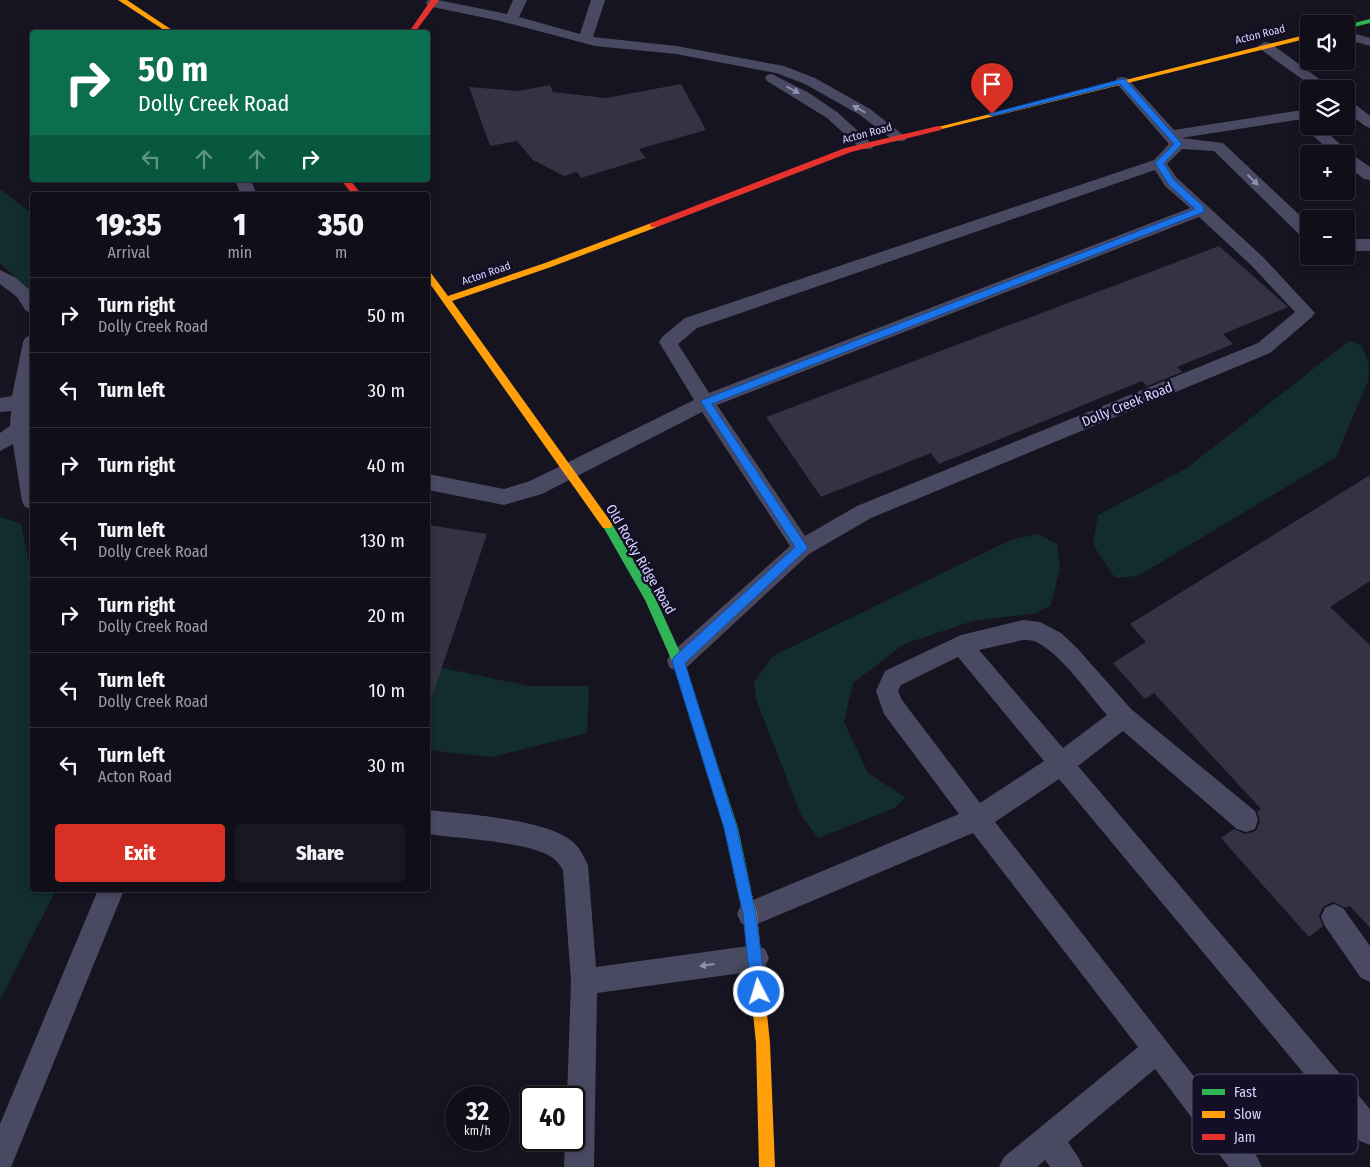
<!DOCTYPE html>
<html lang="en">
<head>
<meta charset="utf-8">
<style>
	body { margin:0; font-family:"Fira Sans Condensed",sans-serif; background:#191822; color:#f1f3f6; height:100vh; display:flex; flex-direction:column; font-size:19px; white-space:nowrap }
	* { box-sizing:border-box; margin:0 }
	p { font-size:16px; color:#9c9ca2 }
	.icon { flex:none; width:28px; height:28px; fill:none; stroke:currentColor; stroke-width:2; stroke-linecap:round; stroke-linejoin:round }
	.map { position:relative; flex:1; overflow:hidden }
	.details { position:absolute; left:30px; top:192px; width:400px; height:700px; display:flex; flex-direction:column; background:#100f19; border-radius:5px; box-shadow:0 2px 8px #0003,0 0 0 1px #302f38 }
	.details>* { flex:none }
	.hud { position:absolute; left:30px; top:30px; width:400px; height:152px; border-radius:5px; box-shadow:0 2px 8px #0003,0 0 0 1px #302f38; background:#0b6e4f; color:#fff; overflow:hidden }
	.tools { position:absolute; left:1300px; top:15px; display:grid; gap:10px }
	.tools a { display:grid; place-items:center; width:55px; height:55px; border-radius:5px; background:#100f19; box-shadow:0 2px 8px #0003,0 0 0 1px #302f38; font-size:25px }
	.speed { position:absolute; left:445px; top:1086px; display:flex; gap:10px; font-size:25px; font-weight:700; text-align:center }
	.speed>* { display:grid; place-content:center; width:65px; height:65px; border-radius:50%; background:#100f19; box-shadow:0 2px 8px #0003,0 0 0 1px #302f38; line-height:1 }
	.speed small { font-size:12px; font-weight:400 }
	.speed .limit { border:2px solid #111; border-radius:8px; background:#fff; color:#111 }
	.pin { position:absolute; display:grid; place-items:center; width:42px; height:42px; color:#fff; margin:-51px -21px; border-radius:50% 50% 50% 0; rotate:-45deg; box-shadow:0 0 5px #0007 }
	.pin .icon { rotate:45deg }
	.me { position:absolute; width:55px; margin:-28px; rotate:355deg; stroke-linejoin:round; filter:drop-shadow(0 0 4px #0008) }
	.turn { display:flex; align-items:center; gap:18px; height:105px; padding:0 25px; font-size:22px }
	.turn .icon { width:65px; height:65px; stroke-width:2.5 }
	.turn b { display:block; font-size:35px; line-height:42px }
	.lanes { display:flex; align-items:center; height:48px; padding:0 25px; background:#0003; justify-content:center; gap:25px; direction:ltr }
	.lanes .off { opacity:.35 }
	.eta { display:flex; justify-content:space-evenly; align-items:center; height:85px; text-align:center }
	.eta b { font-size:30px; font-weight:800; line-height:35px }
	.primary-button { display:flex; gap:10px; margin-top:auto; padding:10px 25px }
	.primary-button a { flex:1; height:58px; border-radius:5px; background:#d93025; color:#fff; font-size:20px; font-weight:800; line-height:58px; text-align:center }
	.primary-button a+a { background:#191822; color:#f1f3f6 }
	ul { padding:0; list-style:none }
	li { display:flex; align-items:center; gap:15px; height:75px; padding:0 25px; border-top:1px solid #302f38 }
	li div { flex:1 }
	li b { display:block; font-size:19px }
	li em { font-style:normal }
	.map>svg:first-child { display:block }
</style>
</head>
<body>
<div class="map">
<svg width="1370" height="1167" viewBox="0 0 1370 1167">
	<rect width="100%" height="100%" fill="#161421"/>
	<!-- green -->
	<g fill="#132c2d">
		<polygon points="0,189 32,214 32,293 0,263"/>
		<path d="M1349 341 1361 345C1368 358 1370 365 1368 381L1336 457 1138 576 1115 578 1093 545 1098 515 1187 468Z"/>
		<polygon points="0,517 21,524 32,577 32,890 56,890 0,1000"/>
		<polygon points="1038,534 1057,544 1060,568 1051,605 1037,613 973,621 904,644 853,683 844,722 868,773 905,797 895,808 818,838 801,815 756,699 754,682 773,656 1010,540"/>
		<polygon points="428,665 530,686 589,686 587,733 492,757 428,750"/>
	</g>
	<!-- building -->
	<g fill="#343243">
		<polygon points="681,84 706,130 639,149 646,158 581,178 577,172 564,176 533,160 517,141 490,146 469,87 518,91 550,85 553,92 606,98"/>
		<polygon points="1219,246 1288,307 1223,334 1233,344 1177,367 1182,372 1147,386 1142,381 939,464 931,453 821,497 766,417"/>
		<polygon points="1370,475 1370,581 1330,607 1370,645 1370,928 1350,906 1346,908 1333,902 1323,907 1319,916 1323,926 1309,937 1221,838 1234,829 1245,834 1256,831 1260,821 1257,812 1261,809 1154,693 1145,699 1113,663 1146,642 1130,624"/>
		<polygon points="428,525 487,534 433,694 428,693"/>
	</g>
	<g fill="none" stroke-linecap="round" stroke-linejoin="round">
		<!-- lane -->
		<g fill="#4a4962" fill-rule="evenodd">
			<polygon points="428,0 438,0 507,14 513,0 527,0 519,17 580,34 591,0 605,0 593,37 676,46 784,66 815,78 870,109 907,138 904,141 894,141 860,115 805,84 776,73 676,54 595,46 500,21 428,6 426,3"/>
			<polygon points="1346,31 1370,38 1370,46 1346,39"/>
			<polygon points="1265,42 1270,43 1333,89 1316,89 1260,49 1258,46"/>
			<polygon points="772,74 809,93 837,112 871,143 874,146 871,149 861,149 827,118 767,81 765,78 767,75"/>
			<path d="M1122 77 1127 78 1174 130 1309 109V118L1181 138 1223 143 1309 224V239L1303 238 1214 151 1182 149 1167 164 1177 178 1264 258 1315 313 1312 317 1270 353 871 518 809 554 686 668 678 671 670 668 667 661 670 654 790 546 702 412 542 494 504 505 428 490V474L504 489 530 481 694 400 659 342 662 337 685 318 1154 160 1169 144 1117 84 1115 81 1117 78ZM1155 170 1165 186 1190 208 709 393 678 344 697 328ZM1199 217 1252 266 1295 312 1258 343 857 506 805 536 717 405Z"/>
			<polygon points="1346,100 1351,101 1370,116 1370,128 1365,126 1346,111"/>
			<polygon points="1309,122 1309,126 1320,126 1350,153 1370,167 1370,180 1364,179 1346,165 1346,154 1333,154 1306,129 1303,126"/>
			<polygon points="235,180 251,180 257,195 241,195"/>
			<rect x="1346" y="239" width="24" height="12"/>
			<polygon points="0,270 16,278 32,292 32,313 26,311 17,297 0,284"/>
			<path d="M32 335V408L29 409C30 442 37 477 32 509L25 507 22 501 13 444 0 451V433L10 426 11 411 0 412V398L12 396 23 342 26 337Z"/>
			<path d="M1023 620 1040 622 1061 633 1077 648 1131 709 1255 811 1258 820 1255 829 1246 832 1237 829 1123 731 1078 766 1370 1109V1145L1360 1141 1059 779 995 822 1257 1157 1262 1167H1229L1155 1069 1068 1142 1078 1157 1083 1167H1050L1045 1160 1037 1167H999L1004 1157 1138 1047 973 833 750 927 741 923 737 914 741 905 959 814 884 714 876 691 885 671 961 635ZM1023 640C1028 640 1034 640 1038 643 1062 655 1089 695 1107 715L1063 748 979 650ZM958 657 1044 761 980 803 902 700 898 691 901 685Z"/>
			<path d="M428 810C464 814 547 819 573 842 580 848 584 857 588 865L596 967 756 945 765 949 769 958 765 967 756 971 597 993 594 1167H564L565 1140H574V1098H567L571 982 563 870C560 865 557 861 553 858 527 841 460 839 428 834Z"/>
			<polygon points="98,890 124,890 11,1167 0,1167 0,1124"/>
			<polygon points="1334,904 1343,908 1370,946 1370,982 1361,978 1325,926 1321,917 1325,908"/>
		</g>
		<!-- fast -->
		<g fill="#30b455" fill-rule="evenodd">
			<polygon points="1370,19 1370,23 1346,29 1346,25"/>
			<polygon points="607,520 611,522 653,593 684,661 738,828 751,889 749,894 744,896 739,894 737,889 724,828 672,661 645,600 602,525 603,522"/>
		</g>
		<!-- slow -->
		<g fill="#ff9f0a" fill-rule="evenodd">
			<polygon points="118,0 127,0 175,32 167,32"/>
			<polygon points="1309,34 1309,38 938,130 934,128"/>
			<polygon points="654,222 657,223 657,227 551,267 452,301 611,522 612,525 611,528 603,528 428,281 428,272 431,273 448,296 545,263"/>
			<polygon points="744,882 749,884 757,914 770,1043 775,1167 759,1167 756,1043 743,914 737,889 739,884"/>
		</g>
		<!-- jam -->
		<g fill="#e5322d" fill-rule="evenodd">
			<polygon points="431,0 439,0 415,32 409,32"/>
			<polygon points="938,126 942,128 941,130 851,152 657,227 651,227 650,225 651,223 845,148"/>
			<polygon points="341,180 350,180 362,195 353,195"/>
		</g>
	</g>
	<!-- one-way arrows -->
	<defs><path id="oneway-solid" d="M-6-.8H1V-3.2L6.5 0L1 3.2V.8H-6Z" transform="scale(1.25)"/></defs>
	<g fill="#928eb0">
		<use href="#oneway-solid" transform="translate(793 90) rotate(28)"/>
		<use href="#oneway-solid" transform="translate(859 109) rotate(-150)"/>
		<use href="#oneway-solid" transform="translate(1253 180) rotate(44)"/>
		<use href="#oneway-solid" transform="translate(707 965) rotate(172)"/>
	</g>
	<!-- route -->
	<polygon fill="#1a73e8" stroke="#114b97" points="1122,79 1125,79 1182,144 1164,163 1174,180 1204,207 1204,212 712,404 808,548 685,663 737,828 756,914 766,992 764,997 759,999 754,997 751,992 743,914 724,828 672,661 674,657 795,547 701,402 702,400 1195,209 1168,184 1155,163 1174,144 1120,84 992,116 988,114"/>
	<g text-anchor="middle" stroke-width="5" stroke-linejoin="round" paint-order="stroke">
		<!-- far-street labels -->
		<g font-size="11" fill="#d9d4ff" stroke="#130f26">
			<text transform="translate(1260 34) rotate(-14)" y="4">Acton Road</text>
			<text transform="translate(867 133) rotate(-15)" y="4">Acton Road</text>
			<text transform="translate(486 273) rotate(-19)" y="4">Acton Road</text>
		</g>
		<!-- street labels -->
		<g font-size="14" fill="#d9d4ff" stroke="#130f26">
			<text transform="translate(1127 404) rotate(-22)" y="5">Dolly Creek Road</text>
			<text transform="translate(641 559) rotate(60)" y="5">Old Rocky Ridge Road</text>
		</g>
	</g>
	<!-- legend -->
	<rect x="1192" y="1074" width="166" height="80" rx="8" fill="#130f26" stroke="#4e4a67" stroke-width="1"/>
	<rect x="1202" y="1089" width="23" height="6" fill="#30b455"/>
	<rect x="1202" y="1111" width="23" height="7" fill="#ff9f0a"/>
	<rect x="1202" y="1134" width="23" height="6" fill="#e5322d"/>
	<g font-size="14" fill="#d9d4ff">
		<text x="1234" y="1097">Fast</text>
		<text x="1234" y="1119">Slow</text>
		<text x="1234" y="1142">Jam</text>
	</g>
</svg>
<div class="tools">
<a><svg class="icon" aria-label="sound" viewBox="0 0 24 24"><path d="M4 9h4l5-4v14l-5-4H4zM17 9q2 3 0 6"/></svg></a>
<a><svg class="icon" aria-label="layers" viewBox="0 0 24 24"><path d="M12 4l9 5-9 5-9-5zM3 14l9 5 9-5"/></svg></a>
<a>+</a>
<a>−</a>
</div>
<div class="speed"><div>32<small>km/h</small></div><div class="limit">40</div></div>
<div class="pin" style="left:992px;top:114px;background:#d93025"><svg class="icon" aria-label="arrive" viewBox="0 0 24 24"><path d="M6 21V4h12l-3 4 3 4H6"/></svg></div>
<svg class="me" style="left:759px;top:992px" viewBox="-20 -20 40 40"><circle r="17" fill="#1a73e8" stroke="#fff" stroke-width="3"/><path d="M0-11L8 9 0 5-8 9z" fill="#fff"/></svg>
<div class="hud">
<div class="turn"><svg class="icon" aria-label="right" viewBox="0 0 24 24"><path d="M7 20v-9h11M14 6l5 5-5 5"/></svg><div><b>50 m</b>Dolly Creek Road</div></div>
<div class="lanes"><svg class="icon off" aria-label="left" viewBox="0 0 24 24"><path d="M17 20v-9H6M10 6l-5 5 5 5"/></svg><svg class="icon off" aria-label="ahead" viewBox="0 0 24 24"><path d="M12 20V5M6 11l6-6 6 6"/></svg><svg class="icon off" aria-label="ahead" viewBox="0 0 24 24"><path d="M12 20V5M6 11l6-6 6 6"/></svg><svg class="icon" aria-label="right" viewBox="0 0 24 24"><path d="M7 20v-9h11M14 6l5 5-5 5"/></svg></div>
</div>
<section class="details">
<div class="eta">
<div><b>19:35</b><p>Arrival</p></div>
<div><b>1</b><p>min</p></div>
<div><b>350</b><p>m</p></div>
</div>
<ul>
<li><svg class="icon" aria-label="right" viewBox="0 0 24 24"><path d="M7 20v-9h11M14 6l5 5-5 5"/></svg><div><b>Turn right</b><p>Dolly Creek Road</p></div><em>50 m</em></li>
<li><svg class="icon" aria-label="left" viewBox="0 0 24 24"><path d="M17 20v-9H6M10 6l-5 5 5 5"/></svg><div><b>Turn left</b></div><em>30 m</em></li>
<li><svg class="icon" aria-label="right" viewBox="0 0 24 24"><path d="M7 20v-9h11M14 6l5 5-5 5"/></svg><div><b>Turn right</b></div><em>40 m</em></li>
<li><svg class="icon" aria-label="left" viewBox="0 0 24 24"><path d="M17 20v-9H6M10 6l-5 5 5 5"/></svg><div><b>Turn left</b><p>Dolly Creek Road</p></div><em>130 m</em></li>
<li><svg class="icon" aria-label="right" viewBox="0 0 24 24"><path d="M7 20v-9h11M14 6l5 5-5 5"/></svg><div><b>Turn right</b><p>Dolly Creek Road</p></div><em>20 m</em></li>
<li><svg class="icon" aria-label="left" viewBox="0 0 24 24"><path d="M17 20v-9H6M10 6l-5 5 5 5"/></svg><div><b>Turn left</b><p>Dolly Creek Road</p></div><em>10 m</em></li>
<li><svg class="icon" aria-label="left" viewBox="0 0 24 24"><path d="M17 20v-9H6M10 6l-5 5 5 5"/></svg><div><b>Turn left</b><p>Acton Road</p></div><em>30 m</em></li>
</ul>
<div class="primary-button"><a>Exit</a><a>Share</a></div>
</section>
</div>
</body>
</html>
